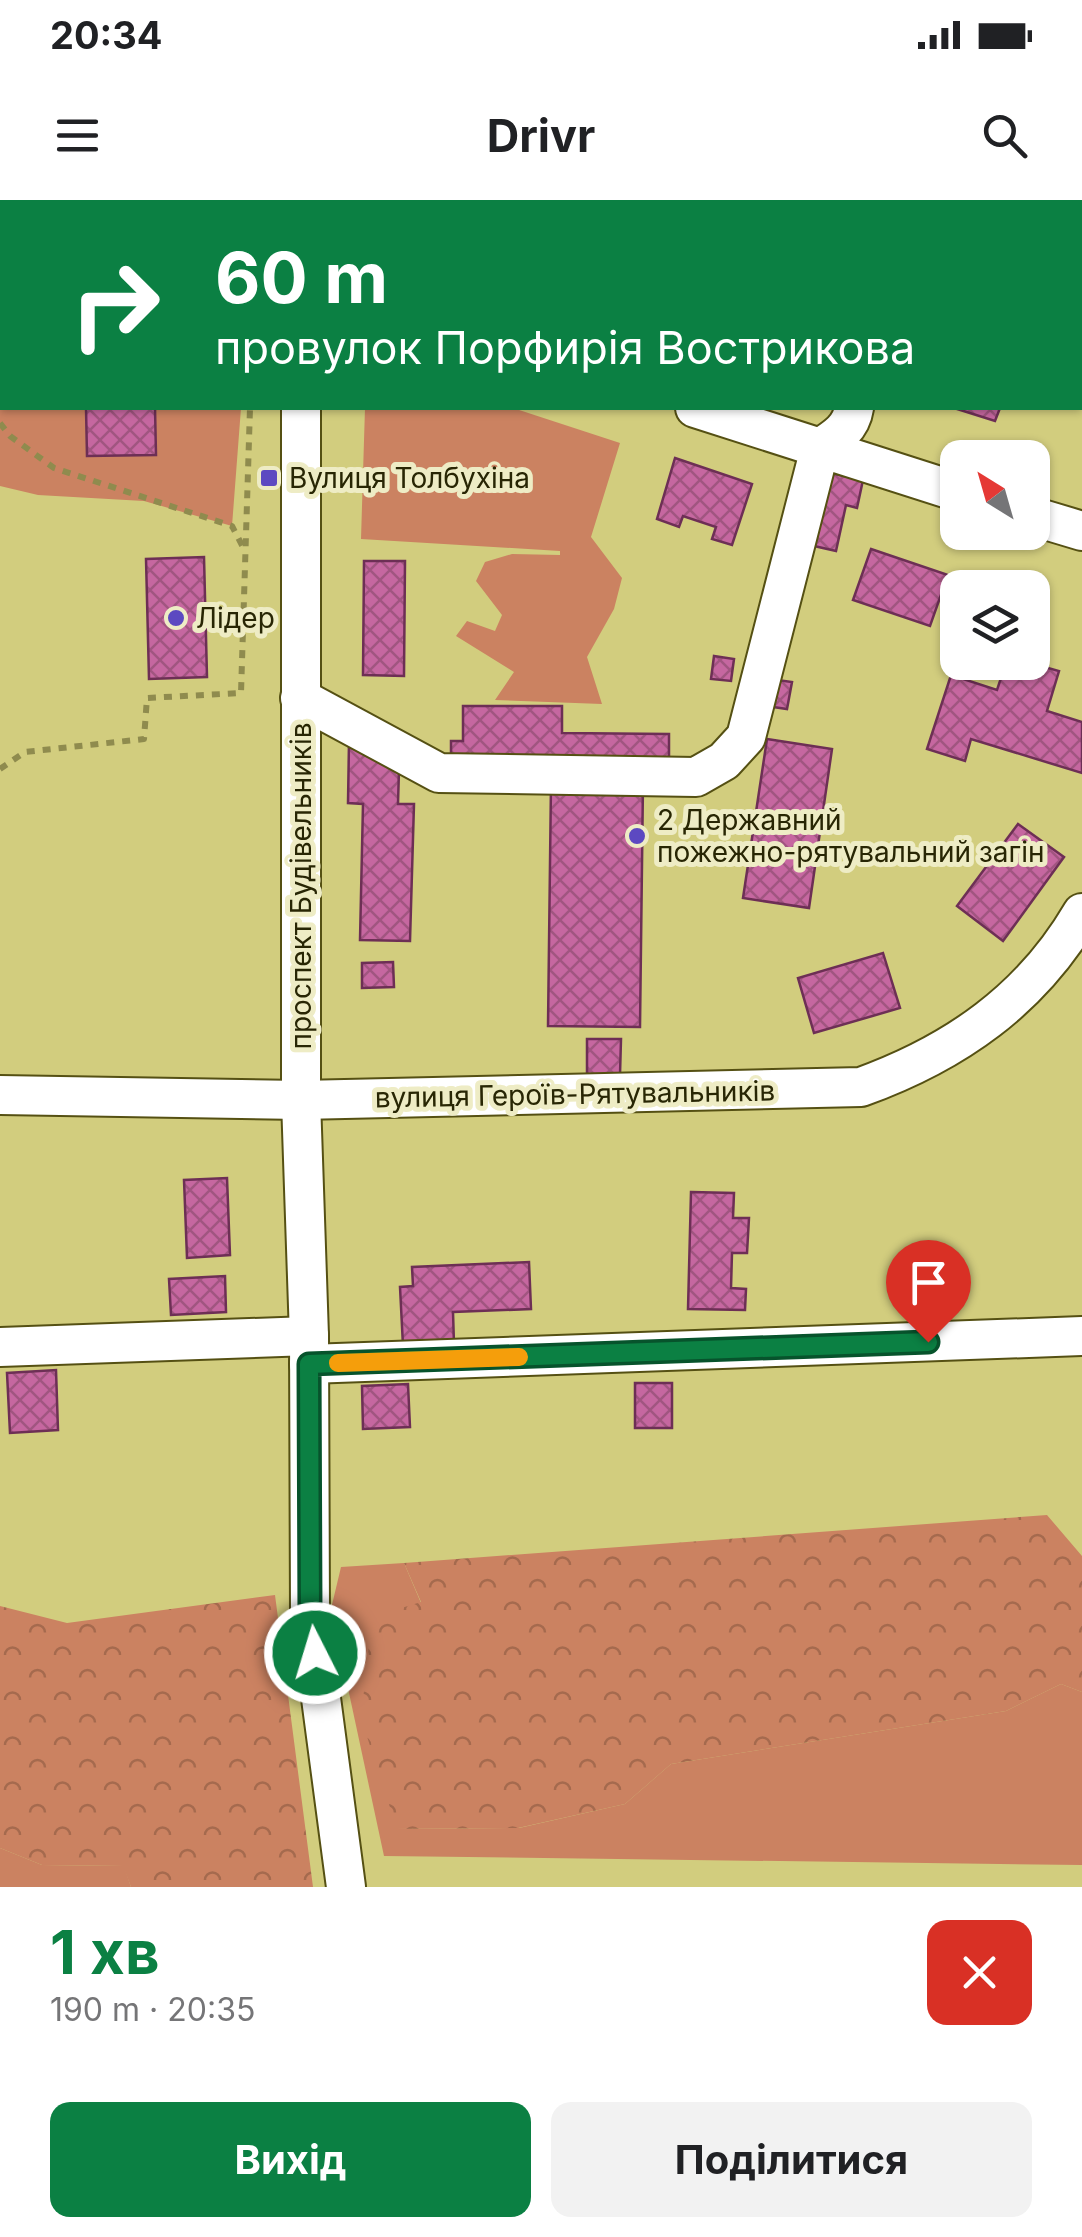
<!DOCTYPE html>
<html lang="uk">
<head>
<meta charset="utf-8">
<style>
	body { margin:0; font-family:Inter,sans-serif; background:#f2f2f2; color:#202124; height:100vh; display:flex; flex-direction:column; font-size:38px; white-space:nowrap }
	* { box-sizing:border-box; margin:0 }
	p { font-size:32px; color:#757577 }
	.icon { flex:none; width:55px; height:55px; fill:none; stroke:currentColor; stroke-width:2; stroke-linecap:round; stroke-linejoin:round }
	.map { position:relative; height:1687px; overflow:hidden }
	.sheet { display:flex; flex-direction:column; background:#fff; flex:1 }
	.sheet>* { flex:none }
	.top-card { position:absolute; left:0px; top:0px; width:1082px; height:210px; box-shadow:0 2px 8px #0004; background:#0b8043; color:#fff; overflow:hidden }
	.needle { width:65px; rotate:323deg }
	.buttons { position:absolute; left:940px; top:240px; display:grid; gap:20px }
	.buttons a { display:grid; place-items:center; width:110px; height:110px; border-radius:20px; background:#fff; box-shadow:0 2px 8px #0004; font-size:50px }
	.pin { position:absolute; display:grid; place-items:center; width:85px; height:85px; color:#fff; margin:-102px -42px; border-radius:50% 50% 50% 0; rotate:-45deg; box-shadow:0 0 10px #0007 }
	.pin .icon { rotate:45deg }
	.me { position:absolute; width:110px; margin:-55px; rotate:355deg; stroke-linejoin:round; filter:drop-shadow(0 0 8px #0008) }
	.turn { display:flex; align-items:center; gap:35px; height:210px; padding:0 50px; font-size:45px }
	.turn .icon { width:130px; height:130px; stroke-width:2.5 }
	.turn b { display:block; font-size:70px; line-height:85px }
	.round { display:grid; place-items:center; flex:none; width:105px; height:105px; border-radius:20px; background:#f2f2f2 }
	.headline { display:flex; align-items:center; justify-content:space-between; height:170px; padding:0 50px }
	h1 { font-size:60px; font-weight:700; line-height:75px; color:#0b8043 }
	.primary-button { display:flex; gap:20px; margin-top:auto; padding:20px 50px }
	.primary-button a { flex:1; height:115px; border-radius:20px; background:#0b8043; color:#fff; font-size:40px; font-weight:700; line-height:115px; text-align:center }
	.primary-button a+a { background:#f2f2f2; color:#202124 }
	.status { display:flex; justify-content:space-between; align-items:center; height:70px; padding:0 50px; background:#fff; direction:ltr }
	.status svg { height:28px; fill:currentColor }
	header { display:flex; justify-content:space-between; align-items:center; height:130px; padding:0 50px; background:#fff; font-size:45px; font-weight:700 }
	.map>svg:first-child { display:block }
</style>
</head>
<body>
<div class="status"><b>20:34</b><svg viewBox="0 0 49 12"><path d="M0 12V9h3v3zM5 12V6h3v6zM10 12V3h3v9zM15 12V0h3v12zM26 1h20v11H26zM47 4h2v5h-2z"/></svg></div>
<header><svg class="icon" aria-label="menu" viewBox="0 0 24 24"><path d="M4 6h16M4 12h16M4 18h16"/></svg>Drivr<svg class="icon" aria-label="search" viewBox="0 0 24 24"><circle cx="10" cy="10" r="6"/><path d="M15 15l6 6"/></svg></header>
<div class="map">
<svg width="1082" height="1687" viewBox="0 0 1082 1687">
	<defs>
		<pattern id="forest-crowns" width="20" height="18" patternUnits="userSpaceOnUse" patternTransform="scale(2.5)"><rect width="20" height="18" fill="#cb8261"/><path d="M2 6a3 3 0 1 1 6 0M12 15a3 3 0 1 1 6 0" fill="none" stroke="#a56a4e"/></pattern>
		<pattern id="building-cross-hatch" width="8" height="8" patternUnits="userSpaceOnUse" patternTransform="scale(2.5)"><rect width="8" height="8" fill="#c667a0"/><path d="M0 0l8 8M0 8l8-8" fill="none" stroke="#a15580"/></pattern>
	</defs>
	<rect width="100%" height="100%" fill="#d2cd7e"/>
	<!-- green -->
	<g fill="#cb8261">
		<polygon points="0,97 2,208 241,208 232,326 144,301 38,295 0,286"/>
		<polygon points="365,208 513,208 620,243 591,337 622,378 614,409 587,457 602,504 495,500 514,472 456,436 467,421 495,431 502,415 476,381 485,362 512,354 560,355 560,351 361,339"/>
		<polygon points="404,1363 421,1403 397,1629 519,1628 625,1604 671,1564 1006,1511 1061,1484 1082,1492 1082,1665 384,1656 331,1409 341,1367"/>
		<polygon points="0,1648 42,1665 124,1666 131,1687 0,1687"/>
	</g>
	<!-- forest -->
	<g fill="url(#forest-crowns)">
		<polygon points="1047,1315 1082,1356 1082,1492 1061,1484 1006,1511 671,1564 625,1604 518,1628 397,1629 361,1518 372,1417 421,1402 404,1363"/>
		<polygon points="275,1395 313,1687 131,1687 123,1666 42,1665 0,1648 0,1406 67,1423"/>
	</g>
	<!-- building -->
	<g fill="url(#building-cross-hatch)" stroke="#6d2f55" stroke-width="2.5">
		<rect x="0" y="144" width="2" height="38"/>
		<polygon points="86,208 155,208 156,255 87,256"/>
		<polygon points="954,208 1000,208 995,221"/>
		<polygon points="675,258 752,284 732,345 712,339 716,327 683,316 679,327 657,319"/>
		<polygon points="826,272 863,280 857,308 846,305 836,351 801,343"/>
		<polygon points="871,349 948,375 930,426 853,400"/>
		<polygon points="204,357 207,477 149,479 146,359"/>
		<polygon points="364,361 405,361 404,476 363,475"/>
		<polygon points="714,456 734,459 731,481 711,479"/>
		<polygon points="1027,462 1059,471 1047,511 1082,522 1082,573 971,539 965,561 927,549 951,475 997,490 1005,466 1024,472"/>
		<polygon points="770,479 792,482 787,509 766,506"/>
		<polygon points="463,506 562,506 562,533 669,534 669,562 451,561 451,541 463,541"/>
		<polygon points="767,539 832,549 809,708 743,698"/>
		<polygon points="349,542 399,570 398,604 414,604 410,741 360,740 363,604 348,603"/>
		<polygon points="551,583 643,583 640,827 548,826"/>
		<polygon points="1018,624 1064,657 1003,741 957,706"/>
		<polygon points="883,753 900,808 814,833 798,778"/>
		<polygon points="393,762 394,787 362,788 362,763"/>
		<polygon points="587,839 621,839 620,875 587,875"/>
		<polygon points="227,978 230,1055 187,1058 184,980"/>
		<polygon points="691,992 734,993 733,1018 749,1018 747,1053 732,1053 731,1088 746,1089 745,1110 688,1109"/>
		<polygon points="529,1062 531,1109 453,1112 454,1144 403,1146 400,1087 413,1086 412,1067"/>
		<polygon points="225,1076 226,1112 171,1115 169,1079"/>
		<polygon points="56,1170 58,1230 10,1233 7,1173"/>
		<rect x="635" y="1183" width="37" height="45"/>
		<polygon points="408,1184 410,1227 363,1229 362,1186"/>
	</g>
	<g fill="none" stroke-linecap="round" stroke-linejoin="round">
		<defs>
			<g id="minor">
				<polyline points="320,2 320,0"/>
				<polyline points="887,2 888,0"/>
				<polyline points="0,83 2,83"/>
				<polyline points="301,208 301,900 309,1136 310,1415 346,1687"/>
				<polyline points="695,208 958,292"/>
				<polyline points="1032,316 1082,331"/>
				<path d="M300 498 439 573 696 577 724 561 746 537 820 248C837 237 851 228 854 208"/>
				<path d="M0 895 301 900 861 887C955 853 1031 800 1082 713"/>
				<polyline points="0,1147 309,1136"/>
				<polyline points="309,1164 1082,1136"/>
			</g>
		</defs>
		<!-- minor casing -->
		<use href="#minor" stroke="#555013" stroke-width="42"/>
		<!-- path -->
		<g stroke="#8f8b4e" stroke-width="6" stroke-dasharray="8 8" stroke-linecap="butt">
			<polyline points="231,2 232,0"/>
			<polyline points="0,223 10,236 54,268 232,326 244,349"/>
			<polyline points="0,569 25,552 144,539 147,498 241,493 250,208"/>
		</g>
		<!-- minor -->
		<use href="#minor" stroke="#fff" stroke-width="38"/>
	</g>
	<g fill="none" stroke-linecap="round" stroke-linejoin="round">
		<defs>
			<polyline id="route" points="315,1453 310,1415 309,1164 928,1142"/>
		</defs>
		<!-- route casing -->
		<use href="#route" stroke="#07532c" stroke-width="25"/>
		<!-- route -->
		<use href="#route" stroke="#0b8043" stroke-width="18"/>
		<!-- slow -->
		<polyline stroke="#f59e0b" stroke-width="18" points="338,1163 519,1157"/>
	</g>
	<!-- markers -->
	<g fill="#5c49c1" stroke="#eeecc5" stroke-width="4">
		<rect x="259" y="268" width="20" height="20" rx="5"/>
		<circle cx="176" cy="418" r="10"/>
		<circle cx="637" cy="636" r="10"/>
	</g>
	<g text-anchor="middle" stroke-width="10" stroke-linejoin="round" paint-order="stroke">
		<!-- poi labels -->
		<g font-size="28" fill="#282604" stroke="#eeecc5" text-anchor="start">
			<text x="289" y="288">Вулиця Толбухіна</text>
			<text x="196" y="428">Лідер</text>
			<text x="657" y="630">2 Державний<tspan x="657" dy="32">пожежно-рятувальний загін</tspan></text>
		</g>
		<!-- street labels -->
		<g font-size="28" fill="#282604" stroke="#eeecc5">
			<text transform="translate(301 686) rotate(-90)" y="10">проспект Будівельників</text>
			<text transform="translate(575 894) rotate(-1)" y="10">вулиця Героїв-Рятувальників</text>
		</g>
	</g>
</svg>
<div class="buttons">
<a><svg class="needle" viewBox="-14 -14 28 28"><path d="M0-13l5 13h-10z" fill="#e53935"/><path d="M0 13l5-13h-10z" fill="#757577"/></svg></a>
<a><svg class="icon" aria-label="layers" viewBox="0 0 24 24"><path d="M12 4l9 5-9 5-9-5zM3 14l9 5 9-5"/></svg></a>
</div>
<div class="pin" style="left:928px;top:1142px;background:#d93025"><svg class="icon" aria-label="arrive" viewBox="0 0 24 24"><path d="M6 21V4h12l-3 4 3 4H6"/></svg></div>
<svg class="me" style="left:315px;top:1453px" viewBox="-20 -20 40 40"><circle r="17" fill="#0b8043" stroke="#fff" stroke-width="3"/><path d="M0-11L8 9 0 5-8 9z" fill="#fff"/></svg>
<div class="top-card">
<div class="turn"><svg class="icon" aria-label="right" viewBox="0 0 24 24"><path d="M7 20v-9h11M14 6l5 5-5 5"/></svg><div><b>60 m</b>провулок Порфирія Вострикова</div></div>
</div>
</div>
<section class="sheet">
<div class="headline"><div><h1>1 хв</h1><p>190 m · 20:35</p></div><a class="round" style="background:#d93025;color:#fff"><svg class="icon" aria-label="close" viewBox="0 0 24 24"><path d="M6 6l12 12M18 6L6 18"/></svg></a></div>
<div class="primary-button"><a>Вихід</a><a>Поділитися</a></div>
</section>
</body>
</html>
